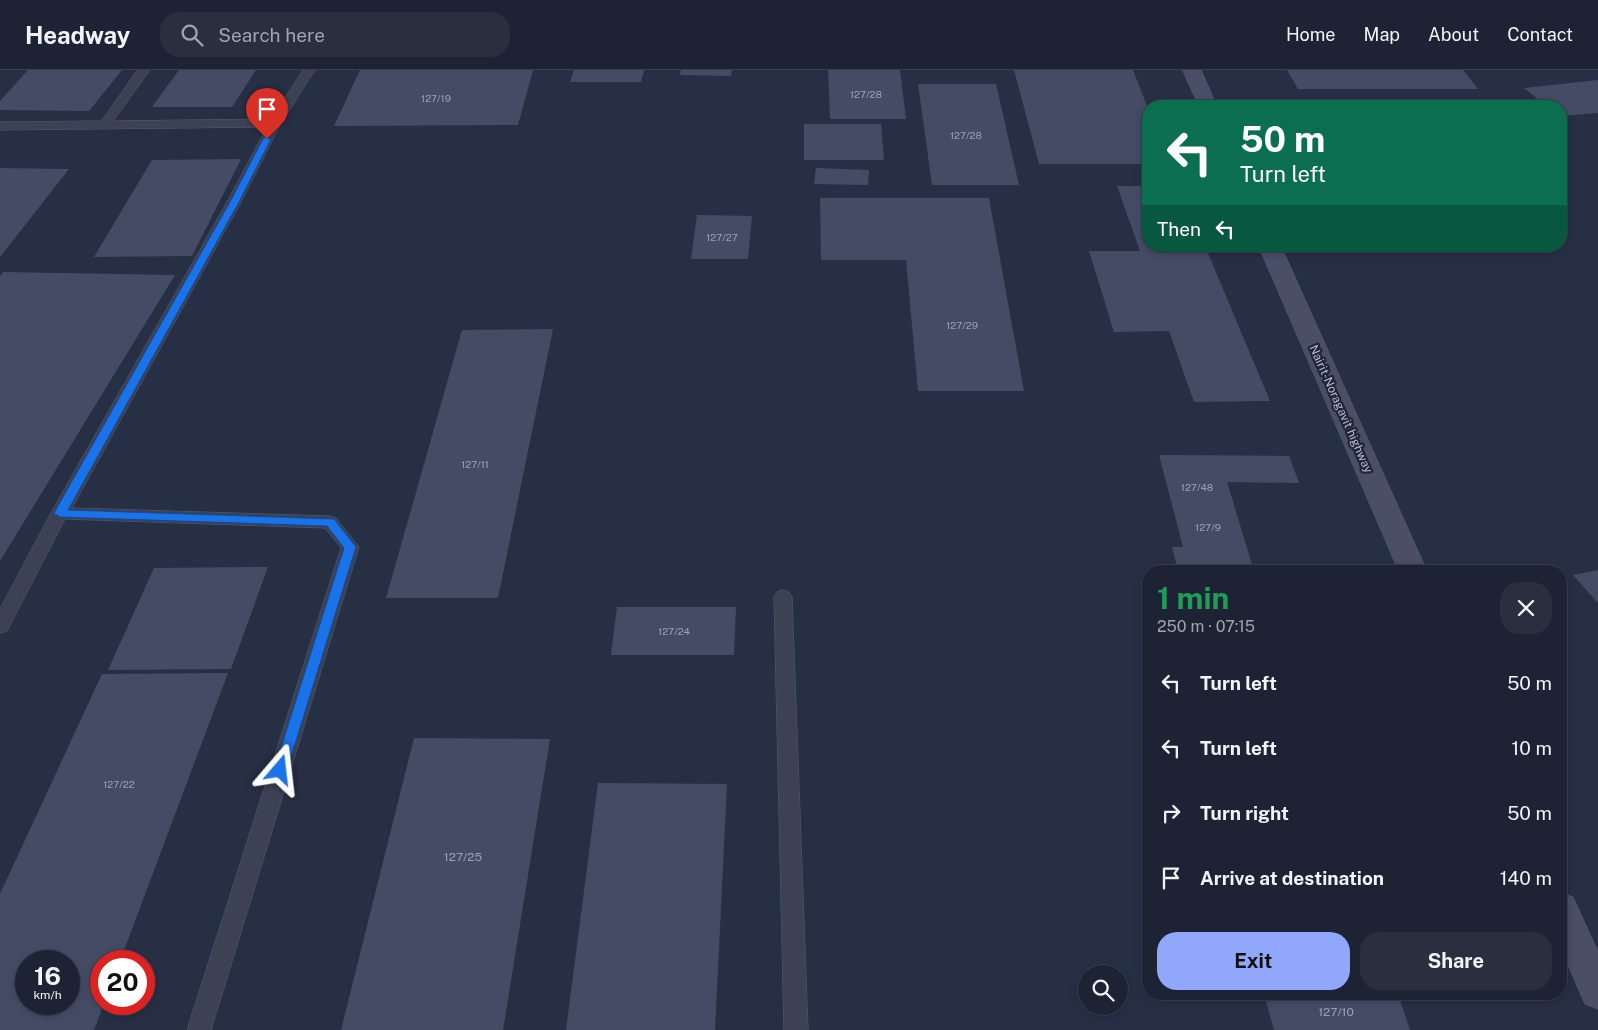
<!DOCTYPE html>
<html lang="en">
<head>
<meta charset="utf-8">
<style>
	body { margin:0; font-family:"Public Sans",sans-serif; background:#2a2f40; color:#f1f3f6; height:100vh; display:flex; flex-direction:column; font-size:19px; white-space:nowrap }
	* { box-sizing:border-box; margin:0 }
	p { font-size:16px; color:#a0a4ac }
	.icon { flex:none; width:28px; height:28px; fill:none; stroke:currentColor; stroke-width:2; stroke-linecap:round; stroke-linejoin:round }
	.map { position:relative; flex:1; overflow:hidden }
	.side { position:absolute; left:1142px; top:495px; width:425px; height:435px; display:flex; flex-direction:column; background:#1d2334; border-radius:20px; box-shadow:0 2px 8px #0003,0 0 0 1px #3b404f }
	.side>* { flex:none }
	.banner { position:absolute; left:1142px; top:30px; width:425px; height:152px; border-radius:20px; box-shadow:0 2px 8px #0003,0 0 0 1px #3b404f; background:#0b6e4f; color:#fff; overflow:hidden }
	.buttons { position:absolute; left:1078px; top:895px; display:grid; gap:10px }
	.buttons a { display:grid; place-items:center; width:50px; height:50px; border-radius:50%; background:#1d2334; box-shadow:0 2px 8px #0003,0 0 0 1px #3b404f; font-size:25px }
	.speed { position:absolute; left:15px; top:880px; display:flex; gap:10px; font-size:25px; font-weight:700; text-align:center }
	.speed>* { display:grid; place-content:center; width:65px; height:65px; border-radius:50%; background:#1d2334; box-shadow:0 2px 8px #0003,0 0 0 1px #3b404f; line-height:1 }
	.speed small { font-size:12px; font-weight:400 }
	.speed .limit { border:8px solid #d22; background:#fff; color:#111 }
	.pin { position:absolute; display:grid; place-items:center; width:42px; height:42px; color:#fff; margin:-51px -21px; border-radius:50% 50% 50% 0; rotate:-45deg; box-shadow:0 0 5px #0007 }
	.pin .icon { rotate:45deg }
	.me { position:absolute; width:55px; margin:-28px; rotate:17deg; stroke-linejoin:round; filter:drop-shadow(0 0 4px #0008) }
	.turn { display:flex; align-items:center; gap:18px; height:105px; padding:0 15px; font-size:22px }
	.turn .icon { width:65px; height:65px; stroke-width:2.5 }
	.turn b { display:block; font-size:35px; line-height:42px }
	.then { display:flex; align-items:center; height:48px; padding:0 15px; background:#0003; gap:10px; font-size:19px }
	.round { display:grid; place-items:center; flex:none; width:52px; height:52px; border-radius:20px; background:#2a2f40 }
	.headline { display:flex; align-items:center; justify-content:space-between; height:85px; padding:0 15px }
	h1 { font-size:30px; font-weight:700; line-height:38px; color:#1e9e55 }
	.cta { display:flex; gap:10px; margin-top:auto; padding:10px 15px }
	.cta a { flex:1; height:58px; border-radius:20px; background:#91a7fb; color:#111; font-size:20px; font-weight:700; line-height:58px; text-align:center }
	.cta a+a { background:#2a2f40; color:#f1f3f6 }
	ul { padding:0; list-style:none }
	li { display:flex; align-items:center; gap:15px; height:65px; padding:0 15px }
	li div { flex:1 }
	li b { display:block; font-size:19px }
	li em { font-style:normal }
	header { display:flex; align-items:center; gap:30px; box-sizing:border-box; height:70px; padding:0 25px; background:#1d2334; border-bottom:1px solid #3b404f }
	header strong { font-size:24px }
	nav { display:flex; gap:28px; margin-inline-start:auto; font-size:18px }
	.search { width:350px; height:45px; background:#2a2f40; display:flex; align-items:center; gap:12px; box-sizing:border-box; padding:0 18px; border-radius:20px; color:#a0a4ac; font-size:19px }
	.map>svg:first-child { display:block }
</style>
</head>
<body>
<header>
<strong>Headway</strong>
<div class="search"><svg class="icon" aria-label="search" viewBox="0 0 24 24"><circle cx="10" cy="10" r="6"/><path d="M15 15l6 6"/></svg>Search here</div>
<nav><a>Home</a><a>Map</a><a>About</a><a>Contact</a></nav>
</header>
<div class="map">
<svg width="1598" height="960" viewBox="0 0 1598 960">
	<rect width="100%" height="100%" fill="#272f45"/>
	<!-- building -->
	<g fill="#444c65" fill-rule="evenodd">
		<polygon points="28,0 122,0 89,41 0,40 0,31"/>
		<polygon points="179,0 256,0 232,37 152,37"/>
		<polygon points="360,0 533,0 518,55 334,56"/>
		<polygon points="574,0 644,0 641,12 570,12"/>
		<polygon points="681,0 732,0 731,6 680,5"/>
		<polygon points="828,0 900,0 906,49 830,49"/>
		<polygon points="1014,0 1133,0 1149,41 1149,94 1039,94"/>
		<polygon points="1287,0 1463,0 1478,19 1298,19"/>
		<polygon points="1598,10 1598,43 1561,46 1561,36 1546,36 1524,18"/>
		<polygon points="918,14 996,14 1019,115 932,115"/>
		<polygon points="804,54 881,54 884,90 804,90"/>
		<polygon points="241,89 192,186 94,187 152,90"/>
		<polygon points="0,98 69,99 0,187"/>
		<polygon points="816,98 869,100 868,115 814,114"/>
		<polygon points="1117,116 1149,116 1149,176 1205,176 1270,331 1194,332 1169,261 1114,262 1089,181 1140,181"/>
		<polygon points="820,128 989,128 1024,321 918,321 906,190 821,190"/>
		<polygon points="697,145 752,146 748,189 691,189"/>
		<polygon points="3,202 175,205 0,491 0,206"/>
		<polygon points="553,259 498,528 386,528 462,260"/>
		<polygon points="1159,385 1289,386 1299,413 1227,412 1254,501 1178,501 1172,477 1183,477"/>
		<polygon points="268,497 231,599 108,600 154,498"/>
		<polygon points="1598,500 1598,533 1573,505"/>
		<polygon points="617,537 736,537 734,585 611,585"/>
		<path d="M228 603 120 891H101V934H104L94 960H0V824L102 604ZM26 891H69V934H26Z"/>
		<polygon points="414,668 550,669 503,960 341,960"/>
		<polygon points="598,713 727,714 715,960 566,960"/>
		<polygon points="1264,924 1398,924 1410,960 1274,960"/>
	</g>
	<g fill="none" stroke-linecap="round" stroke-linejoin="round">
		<defs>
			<g id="lane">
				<polygon points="138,0 150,0 113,51 271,49 303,0 315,0 281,53 241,132 72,438 330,446 336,448 359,477 211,960 187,960 341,478 325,458 65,449 7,561 0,563 0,539 51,443 227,132 267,57 0,60 0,52 101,51"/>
				<polygon points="783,520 789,522 792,527 808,960 784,960 774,527 777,522"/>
			</g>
			<g id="secondary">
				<polygon points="1183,0 1201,0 1217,36 1199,36"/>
				<polygon points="1259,176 1281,176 1427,501 1399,501"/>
				<polygon points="1561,823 1573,827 1598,882 1598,939 1585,934 1561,879"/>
			</g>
		</defs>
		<!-- lane casing -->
		<use href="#lane" stroke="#575c6f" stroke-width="1"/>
		<!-- secondary casing -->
		<use href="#secondary" stroke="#575c6f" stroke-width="1"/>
		<!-- lane -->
		<use href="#lane" fill="#3c4254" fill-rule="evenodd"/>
		<!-- secondary -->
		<use href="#secondary" fill="#4a4f67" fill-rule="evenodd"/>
	</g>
	<!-- route -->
	<polygon fill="#1a73e8" stroke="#114b97" points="264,67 271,69 239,132 68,440 334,449 356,477 287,700 285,704 280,705 276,704 274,700 344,478 327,456 60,447 54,443 230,132"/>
	<g text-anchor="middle" stroke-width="4.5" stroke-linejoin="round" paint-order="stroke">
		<!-- number labels -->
		<g font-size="10" fill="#9ca2b4">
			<text x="866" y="28">127/28</text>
			<text x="436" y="32">127/19</text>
			<text x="966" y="69">127/28</text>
			<text x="722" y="171">127/27</text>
			<text x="962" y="259">127/29</text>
			<text x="475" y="398">127/11</text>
			<text x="1197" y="421">127/48</text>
			<text x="1208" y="461">127/9</text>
			<text x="674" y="565">127/24</text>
			<text x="119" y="718">127/22</text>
		</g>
		<!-- street labels -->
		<g font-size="12" fill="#b9bece" stroke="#20263a">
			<text transform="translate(1341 339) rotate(66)" y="4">Nairit-Noragavit highway</text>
		</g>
		<!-- near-number labels -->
		<g font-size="12" fill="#9ca2b4">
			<text x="463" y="791">127/25</text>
			<text x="1336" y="946">127/10</text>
		</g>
	</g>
</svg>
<div class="buttons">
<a><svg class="icon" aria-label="search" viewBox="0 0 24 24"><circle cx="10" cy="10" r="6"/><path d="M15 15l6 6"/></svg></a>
</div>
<div class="speed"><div>16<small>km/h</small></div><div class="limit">20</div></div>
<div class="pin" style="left:267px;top:69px;background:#d93025"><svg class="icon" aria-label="arrive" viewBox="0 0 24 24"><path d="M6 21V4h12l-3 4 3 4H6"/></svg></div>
<svg class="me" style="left:280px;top:700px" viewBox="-20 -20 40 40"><path d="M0-17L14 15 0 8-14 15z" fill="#1a73e8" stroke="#fff" stroke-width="4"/></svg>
<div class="banner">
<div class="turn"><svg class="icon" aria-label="left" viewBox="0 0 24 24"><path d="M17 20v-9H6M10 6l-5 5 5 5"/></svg><div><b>50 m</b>Turn left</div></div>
<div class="then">Then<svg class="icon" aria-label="left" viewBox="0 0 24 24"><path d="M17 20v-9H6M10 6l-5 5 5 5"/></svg></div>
</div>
<section class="side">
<div class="headline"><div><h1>1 min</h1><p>250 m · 07:15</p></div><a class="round"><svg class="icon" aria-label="close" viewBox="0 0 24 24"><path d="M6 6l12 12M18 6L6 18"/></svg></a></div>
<ul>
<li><svg class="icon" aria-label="left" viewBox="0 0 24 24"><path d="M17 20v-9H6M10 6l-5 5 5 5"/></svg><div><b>Turn left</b></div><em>50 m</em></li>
<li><svg class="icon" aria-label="left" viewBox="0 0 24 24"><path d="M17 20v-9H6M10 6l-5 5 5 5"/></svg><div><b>Turn left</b></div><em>10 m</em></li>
<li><svg class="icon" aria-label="right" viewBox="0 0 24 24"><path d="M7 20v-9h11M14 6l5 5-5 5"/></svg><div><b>Turn right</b></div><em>50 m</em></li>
<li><svg class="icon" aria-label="arrive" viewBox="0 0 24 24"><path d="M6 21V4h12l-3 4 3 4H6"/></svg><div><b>Arrive at destination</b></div><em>140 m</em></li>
</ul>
<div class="cta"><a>Exit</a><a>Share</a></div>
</section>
</div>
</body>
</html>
